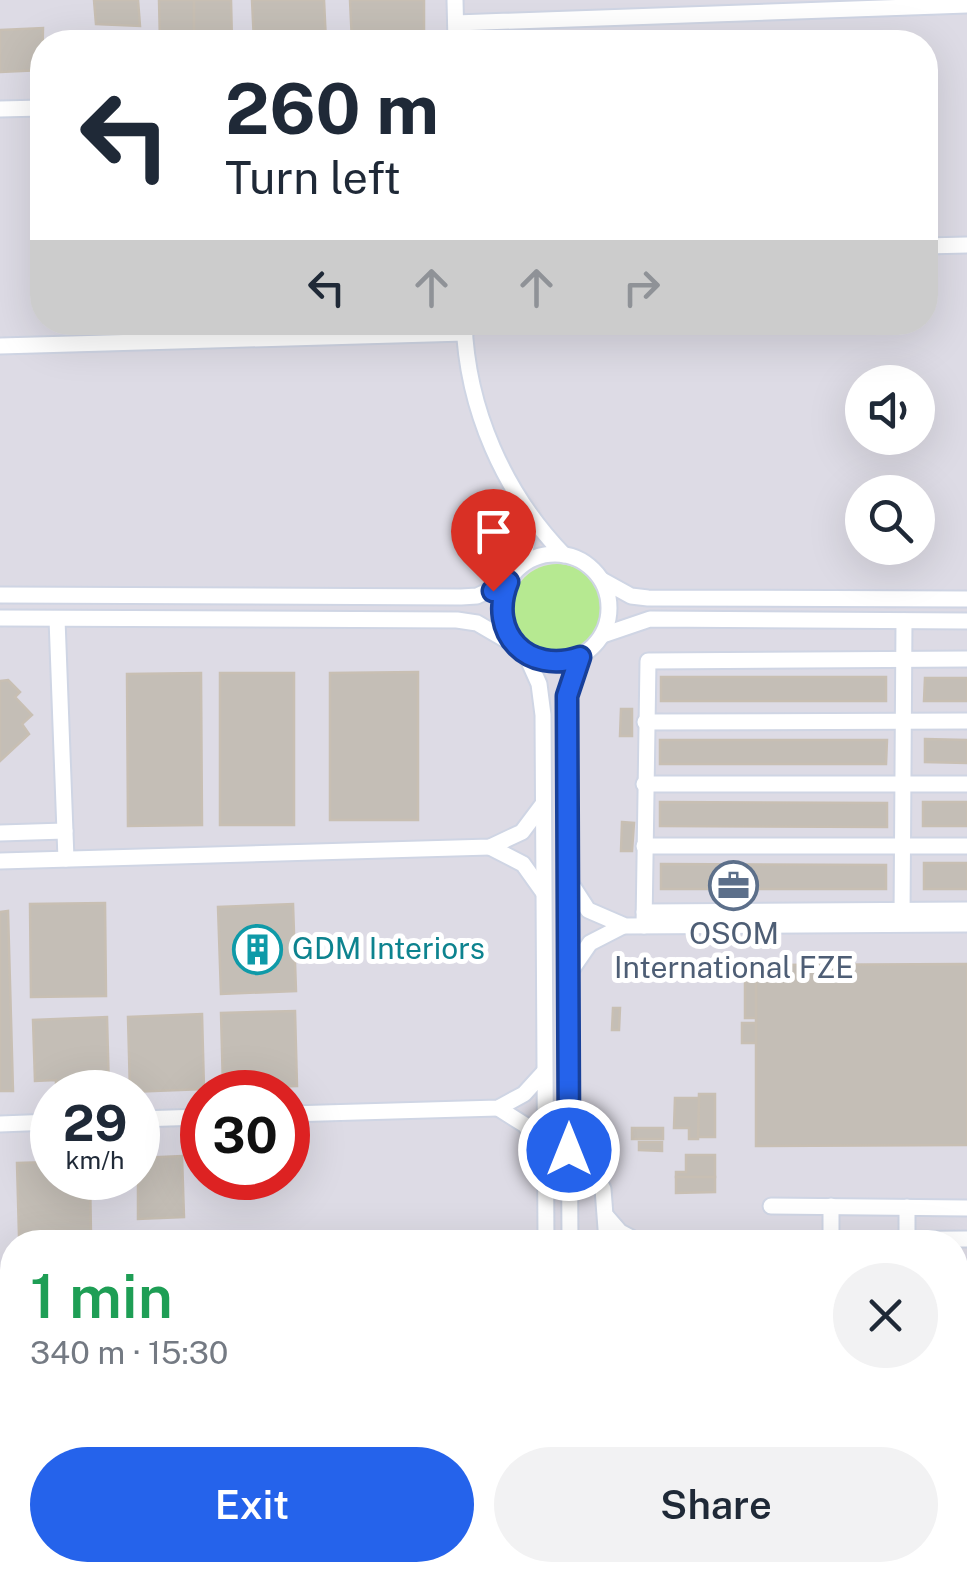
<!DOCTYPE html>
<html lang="en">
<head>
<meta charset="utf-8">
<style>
	body { margin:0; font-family:"Public Sans",sans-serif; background:#f2f2f3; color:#1f2937; height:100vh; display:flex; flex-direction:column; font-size:38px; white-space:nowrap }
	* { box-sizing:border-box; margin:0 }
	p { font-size:32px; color:#747a83 }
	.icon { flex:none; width:55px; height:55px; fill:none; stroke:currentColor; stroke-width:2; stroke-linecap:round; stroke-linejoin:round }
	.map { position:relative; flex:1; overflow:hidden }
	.side { position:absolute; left:0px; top:1230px; width:968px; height:352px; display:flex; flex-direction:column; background:#fff; border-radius:40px 40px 0 0; box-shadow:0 10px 40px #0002 }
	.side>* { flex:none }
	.banner { position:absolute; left:30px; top:30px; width:908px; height:305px; border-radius:40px; box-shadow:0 10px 40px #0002; background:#fff; color:#1f2937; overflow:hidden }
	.tools { position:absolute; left:845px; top:365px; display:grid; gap:20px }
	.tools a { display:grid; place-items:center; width:90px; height:90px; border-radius:50%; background:#fff; box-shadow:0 10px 40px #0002; font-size:50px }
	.speed { position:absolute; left:30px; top:1070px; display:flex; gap:20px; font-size:50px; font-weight:700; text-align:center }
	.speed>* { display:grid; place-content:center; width:130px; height:130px; border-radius:50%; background:#fff; box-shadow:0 10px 40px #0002; line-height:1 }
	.speed small { font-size:25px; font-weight:400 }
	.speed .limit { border:15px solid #d22; background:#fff; color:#111 }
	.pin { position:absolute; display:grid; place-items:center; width:85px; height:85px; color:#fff; margin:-102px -42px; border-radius:50% 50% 50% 0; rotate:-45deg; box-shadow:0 0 10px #0007 }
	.pin .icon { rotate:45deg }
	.me { position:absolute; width:110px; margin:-55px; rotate:0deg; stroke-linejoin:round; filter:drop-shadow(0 0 8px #0008) }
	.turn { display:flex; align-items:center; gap:35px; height:210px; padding:0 30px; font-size:45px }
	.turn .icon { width:130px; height:130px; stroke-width:2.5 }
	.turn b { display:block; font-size:70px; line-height:85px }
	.lanes { display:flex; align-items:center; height:95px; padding:0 30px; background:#0003; justify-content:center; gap:50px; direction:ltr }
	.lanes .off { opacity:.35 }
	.round { display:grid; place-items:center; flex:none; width:105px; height:105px; border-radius:52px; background:#f2f2f3 }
	.summary { display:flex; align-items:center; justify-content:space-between; height:170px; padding:0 30px }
	h1 { font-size:60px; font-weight:600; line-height:75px; color:#1e9e55 }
	.button { display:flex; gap:20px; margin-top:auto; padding:20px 30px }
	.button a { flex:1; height:115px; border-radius:60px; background:#2563eb; color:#fff; font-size:40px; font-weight:600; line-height:115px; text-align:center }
	.button a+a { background:#f2f2f3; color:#1f2937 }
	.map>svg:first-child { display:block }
</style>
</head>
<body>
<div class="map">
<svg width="967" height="1581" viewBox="0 0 967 1581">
	<rect width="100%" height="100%" fill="#ede3da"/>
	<!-- industrial -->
	<path fill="#dddbe5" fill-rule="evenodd" d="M0 0H967V1581H0ZM42 42H925V322H42ZM862 382H918V438H862ZM862 492H918V548H862ZM52 1092H138V1178H52ZM202 1092H288V1178H202ZM12 1242H955V1570H12Z"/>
	<!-- green -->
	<circle fill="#b6e991" cx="557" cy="610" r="46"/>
	<!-- building -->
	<g fill="#c4beb6" stroke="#c8bfb3" stroke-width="2.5">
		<polygon points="94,0 138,0 140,26 96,24"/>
		<polygon points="159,0 194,0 194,42 160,42"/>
		<polygon points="194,0 231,0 232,42 194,42"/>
		<polygon points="252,0 324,0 326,42 254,42"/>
		<polygon points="350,0 424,0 424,42 352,42"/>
		<polygon points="43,28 42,70 0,72 0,30"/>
		<polygon points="131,33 131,42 65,42 65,36"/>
		<polygon points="890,34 906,34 907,42 891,42"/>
		<polygon points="418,672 418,820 330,820 330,673"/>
		<polygon points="201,673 202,825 128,826 127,674"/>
		<rect x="220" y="673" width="74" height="152"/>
		<rect x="661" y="677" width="225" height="24"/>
		<polygon points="925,678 967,678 967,701 924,701"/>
		<polygon points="8,680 20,692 15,697 32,715 22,724 29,734 0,761 0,681"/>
		<polygon points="621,709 632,709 632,736 620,736"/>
		<polygon points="925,739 967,740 967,763 925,762"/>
		<polygon points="660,740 887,740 886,764 660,764"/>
		<polygon points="660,802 887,803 887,827 660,826"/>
		<rect x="923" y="802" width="44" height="24"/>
		<polygon points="622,822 634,823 632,851 621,851"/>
		<rect x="924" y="863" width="43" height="26"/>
		<polygon points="661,864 886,865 886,889 661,889"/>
		<polygon points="105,903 106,996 31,997 30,904"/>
		<polygon points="293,904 296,991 221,994 218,907"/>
		<polygon points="8,911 13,1091 0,1091 0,912"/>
		<polygon points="967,964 967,1145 756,1146 756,965"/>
		<rect x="745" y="975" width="11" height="43"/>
		<polygon points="613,1008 620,1008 619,1030 612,1030"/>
		<polygon points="295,1011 297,1086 223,1088 221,1013"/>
		<polygon points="202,1014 204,1089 130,1092 128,1017"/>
		<polygon points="107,1017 109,1092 56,1092 56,1080 35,1081 33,1020"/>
		<rect x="742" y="1023" width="14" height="20"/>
		<polygon points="699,1094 715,1094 715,1137 698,1137"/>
		<polygon points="675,1098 699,1098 698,1139 689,1139 689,1128 674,1128"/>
		<rect x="632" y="1128" width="31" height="11"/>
		<polygon points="639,1142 662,1142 662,1151 639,1150"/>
		<polygon points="686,1155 715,1155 715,1177 676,1177 676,1172 686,1172"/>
		<polygon points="182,1156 184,1217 138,1219 138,1158"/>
		<polygon points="52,1162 52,1178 90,1178 91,1234 19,1236 17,1163"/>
		<polygon points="676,1177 715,1177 715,1192 676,1193"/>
		<polygon points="955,1289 967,1289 967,1581 930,1581 930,1570 955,1570"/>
		<polygon points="0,1399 12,1399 12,1474 0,1475"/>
		<rect x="626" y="1570" width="42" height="11"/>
		<rect x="703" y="1570" width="44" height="11"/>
		<rect x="776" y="1570" width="46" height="11"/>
		<rect x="852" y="1570" width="46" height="11"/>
	</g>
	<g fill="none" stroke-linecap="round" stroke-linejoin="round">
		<defs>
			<g id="minor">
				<polyline points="455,0 456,42"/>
				<polyline points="456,23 967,5"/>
				<polyline points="0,109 42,108"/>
				<polyline points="925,246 967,245"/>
				<path d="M464 322C467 409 504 493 564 555"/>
				<polyline points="0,346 465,333"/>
				<circle cx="555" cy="608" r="54"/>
				<polyline points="523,564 528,533 523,510"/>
				<polyline points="602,580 631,596 648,598 967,599"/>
				<polyline points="0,595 461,597 477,596 507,582"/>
				<polyline points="0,618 457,620 477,623 513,644"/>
				<polyline points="57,619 66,859"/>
				<polyline points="603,635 650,619 967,621"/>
				<polyline points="526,655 539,684 543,715 546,1242"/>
				<polyline points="645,722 967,721"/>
				<polyline points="644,784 967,784"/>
				<polyline points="0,833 65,831"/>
				<polyline points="644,846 967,846"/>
				<polyline points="490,847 523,864 543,892"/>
				<polyline points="0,861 490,847 522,832 543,804"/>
				<polyline points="570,882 588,910 625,926 967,924"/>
				<polyline points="644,912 967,910"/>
				<polyline points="902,920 904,621"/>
				<polyline points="644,926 648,661 967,659"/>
				<polyline points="570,972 590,943 623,926"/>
				<polyline points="498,1108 525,1125 545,1151"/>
				<polyline points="288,1114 498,1108 524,1094 544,1072"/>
				<polyline points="138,1119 202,1117"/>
				<polyline points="0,1124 52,1122"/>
				<polyline points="573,1129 603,1189 607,1242"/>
				<polyline points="771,1206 967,1208"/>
				<polyline points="831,1206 831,1242"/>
				<polyline points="907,1207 907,1242"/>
				<polyline points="607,1217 620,1232 637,1241 967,1239"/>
				<polyline points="570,1242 567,710 570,682 580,657"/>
				<polyline points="0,1361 12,1361"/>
				<polyline points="547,1570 547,1581"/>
				<polyline points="572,1570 572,1581"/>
				<polyline points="609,1570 609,1581"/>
				<polyline points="681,1570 681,1581"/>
				<polyline points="758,1570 758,1581"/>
				<polyline points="833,1570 833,1581"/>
				<polyline points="909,1570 909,1581"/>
				<polyline points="376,1581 498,1577 514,1570"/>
			</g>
		</defs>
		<!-- minor casing -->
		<use href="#minor" stroke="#cfd5e4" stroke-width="19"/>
		<!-- minor -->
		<use href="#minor" stroke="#fff" stroke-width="15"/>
	</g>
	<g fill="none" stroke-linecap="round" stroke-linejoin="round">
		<defs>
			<path id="route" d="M493 591 508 582C487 633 528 675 580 657L567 696 569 1150"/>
		</defs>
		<!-- route casing -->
		<use href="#route" stroke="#184099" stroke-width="25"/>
		<!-- route -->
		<use href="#route" stroke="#2563eb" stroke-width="18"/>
	</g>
	<!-- icons -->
	<defs>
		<symbol id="office-ring" viewBox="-11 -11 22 22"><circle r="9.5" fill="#fff" stroke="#5c6f8a" stroke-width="1.5"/><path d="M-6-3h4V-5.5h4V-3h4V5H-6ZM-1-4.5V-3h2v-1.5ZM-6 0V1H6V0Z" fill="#5c6f8a"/></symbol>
		<symbol id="building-ring" viewBox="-11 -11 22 22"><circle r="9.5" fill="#fff" stroke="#0f9aa8" stroke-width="1.5"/><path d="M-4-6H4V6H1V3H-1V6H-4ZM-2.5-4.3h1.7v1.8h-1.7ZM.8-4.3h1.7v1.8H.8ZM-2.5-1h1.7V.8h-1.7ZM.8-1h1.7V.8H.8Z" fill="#0f9aa8"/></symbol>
	</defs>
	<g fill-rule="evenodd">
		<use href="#office-ring" x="706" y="858" width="55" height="55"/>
		<use href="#building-ring" x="230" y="922" width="55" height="55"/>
	</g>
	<g text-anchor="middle" stroke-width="10" stroke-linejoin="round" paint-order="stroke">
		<!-- service labels -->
		<g font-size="30" fill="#4e5e75" stroke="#fff">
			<text x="734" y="944">OSOM<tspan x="734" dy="34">International FZE</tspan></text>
		</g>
		<!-- culture labels -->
		<g font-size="30" fill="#0d838f" stroke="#fff" text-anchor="start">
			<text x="292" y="959">GDM Interiors</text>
		</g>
	</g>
</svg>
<div class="tools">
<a><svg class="icon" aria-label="sound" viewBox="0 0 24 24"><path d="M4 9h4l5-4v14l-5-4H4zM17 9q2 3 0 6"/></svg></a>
<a><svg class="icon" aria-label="search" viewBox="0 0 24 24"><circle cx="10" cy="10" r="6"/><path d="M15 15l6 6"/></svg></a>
</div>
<div class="speed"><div>29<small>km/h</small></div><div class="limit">30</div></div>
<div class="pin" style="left:493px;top:591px;background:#d93025"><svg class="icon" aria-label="arrive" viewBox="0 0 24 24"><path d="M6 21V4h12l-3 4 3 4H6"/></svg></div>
<svg class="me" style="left:569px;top:1150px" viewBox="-20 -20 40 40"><circle r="17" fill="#2563eb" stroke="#fff" stroke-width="3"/><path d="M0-11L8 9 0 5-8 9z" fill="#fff"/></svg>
<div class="banner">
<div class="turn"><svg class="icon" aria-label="left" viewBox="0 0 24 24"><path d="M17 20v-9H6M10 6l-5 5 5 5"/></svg><div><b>260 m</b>Turn left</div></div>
<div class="lanes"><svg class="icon" aria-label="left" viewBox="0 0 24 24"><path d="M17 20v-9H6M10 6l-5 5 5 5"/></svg><svg class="icon off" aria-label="ahead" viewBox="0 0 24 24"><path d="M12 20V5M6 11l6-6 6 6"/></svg><svg class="icon off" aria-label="ahead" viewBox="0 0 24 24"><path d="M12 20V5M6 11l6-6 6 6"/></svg><svg class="icon off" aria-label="right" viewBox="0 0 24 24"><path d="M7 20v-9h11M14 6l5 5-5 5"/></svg></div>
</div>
<section class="side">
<div class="summary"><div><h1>1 min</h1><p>340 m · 15:30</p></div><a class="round"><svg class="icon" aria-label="close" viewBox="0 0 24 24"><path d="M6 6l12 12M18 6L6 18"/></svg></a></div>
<div class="button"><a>Exit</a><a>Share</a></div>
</section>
</div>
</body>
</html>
